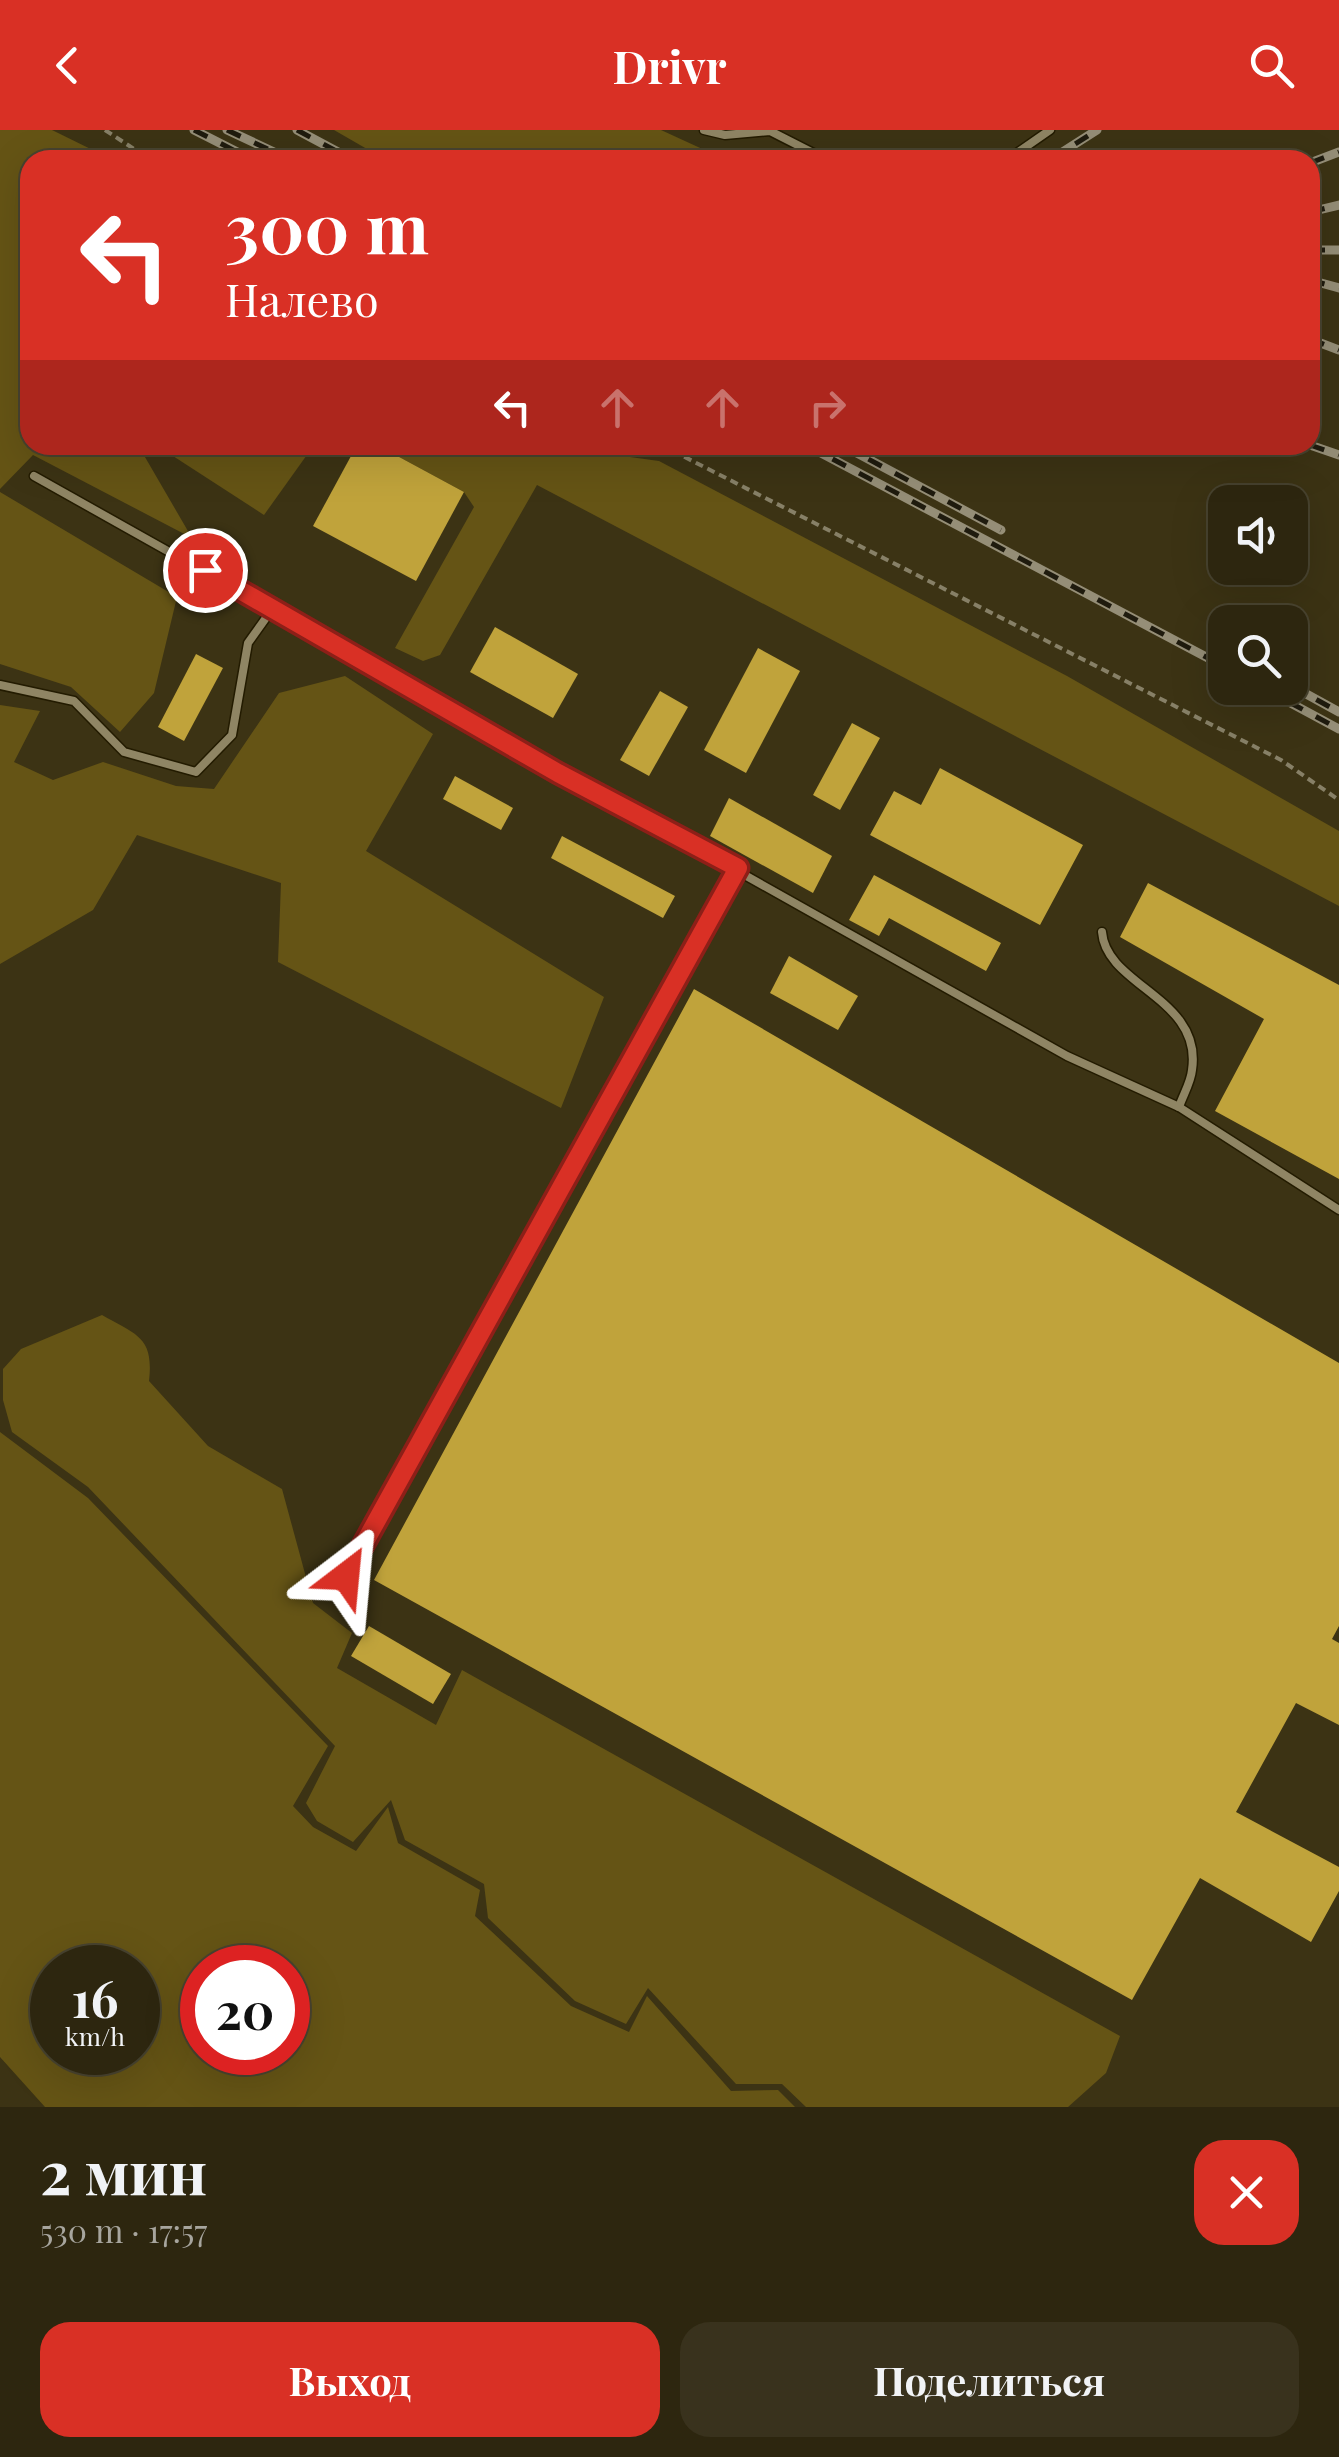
<!DOCTYPE html>
<html lang="ru">
<head>
<meta charset="utf-8">
<style>
	body { margin:0; font-family:"Playfair Display",serif; background:#39321d; color:#f1f3f6; height:100vh; display:flex; flex-direction:column; font-size:38px; white-space:nowrap }
	* { box-sizing:border-box; margin:0 }
	p { font-size:32px; color:#a7a59e }
	.icon { flex:none; width:55px; height:55px; fill:none; stroke:currentColor; stroke-width:2; stroke-linecap:round; stroke-linejoin:round }
	.map { position:relative; height:1977px; overflow:hidden }
	.side { display:flex; flex-direction:column; background:#2d260f; flex:1 }
	.side>* { flex:none }
	.guide { position:absolute; left:20px; top:20px; width:1300px; height:305px; border-radius:30px; box-shadow:0 10px 40px #0002,0 0 0 2px #48432f; background:#d93025; color:#fff; overflow:hidden }
	.controls { position:absolute; left:1208px; top:355px; display:grid; gap:20px }
	.controls a { display:grid; place-items:center; width:100px; height:100px; border-radius:20px; background:#2d260f; box-shadow:0 10px 40px #0002,0 0 0 2px #48432f; font-size:50px }
	.speed { position:absolute; left:30px; top:1815px; display:flex; gap:20px; font-size:50px; font-weight:700; text-align:center }
	.speed>* { display:grid; place-content:center; width:130px; height:130px; border-radius:50%; background:#2d260f; box-shadow:0 10px 40px #0002,0 0 0 2px #48432f; line-height:1 }
	.speed small { font-size:25px; font-weight:400 }
	.speed .limit { border:15px solid #d22; background:#fff; color:#111 }
	.pin { position:absolute; display:grid; place-items:center; width:85px; height:85px; color:#fff; margin:-42px; border:5px solid #fff; border-radius:50%; box-shadow:0 2px 10px #0007 }
	.me { position:absolute; width:110px; margin:-55px; rotate:29deg; stroke-linejoin:round; filter:drop-shadow(0 0 8px #0008) }
	.turn { display:flex; align-items:center; gap:35px; height:210px; padding:0 40px; font-size:45px }
	.turn .icon { width:130px; height:130px; stroke-width:2.5 }
	.turn b { display:block; font-size:70px; line-height:85px }
	.lanes { display:flex; align-items:center; height:95px; padding:0 40px; background:#0003; justify-content:center; gap:50px; direction:ltr }
	.lanes .off { opacity:.35 }
	.round { display:grid; place-items:center; flex:none; width:105px; height:105px; border-radius:30px; background:#39321d }
	.head { display:flex; align-items:center; justify-content:space-between; height:170px; padding:0 40px }
	h1 { font-size:60px; font-weight:700; line-height:75px }
	.primary-button { display:flex; gap:20px; margin-top:auto; padding:20px 40px }
	.primary-button a { flex:1; height:115px; border-radius:30px; background:#d93025; color:#fff; font-size:40px; font-weight:700; line-height:115px; text-align:center }
	.primary-button a+a { background:#39321d; color:#f1f3f6 }
	header { display:flex; justify-content:space-between; align-items:center; height:130px; padding:0 40px; background:#d93025; color:#fff; font-size:45px; font-weight:700 }
	.map>svg:first-child { display:block }
</style>
</head>
<body>
<header><svg class="icon" aria-label="back" viewBox="0 0 24 24"><path d="M15 5l-7 7 7 7"/></svg>Drivr<svg class="icon" aria-label="search" viewBox="0 0 24 24"><circle cx="10" cy="10" r="6"/><path d="M15 15l6 6"/></svg></header>
<div class="map">
<svg width="1339" height="1977" viewBox="0 0 1339 1977">
	<rect width="100%" height="100%" fill="#3c3314"/>
	<!-- green -->
	<g fill="#655415" fill-rule="evenodd">
		<polygon points="0,0 52,0 113,30 30,30 30,315 138,315 192,408 33,325 0,359"/>
		<polygon points="334,0 661,0 722,28 767,30 386,30"/>
		<polygon points="156,315 314,315 264,385"/>
		<polygon points="377,315 586,315 601,323 659,331 1067,546 1339,701 1339,776 537,355 440,525 423,531 395,518 474,377 464,362"/>
		<polygon points="0,362 177,467 154,563 120,602 71,557 0,534"/>
		<polygon points="345,546 433,604 366,721 604,867 561,978 278,832 281,753 137,705 93,780 0,834 0,575 40,581 14,632 53,650 103,632 176,656 214,659 279,563"/>
		<path d="M102 1185C137 1205 154 1207 149 1251L208 1316 282 1359 313 1473 352 1503 337 1538 436 1595 462 1540 1120 1906 1106 1943 1068 1977H806L782 1954H736L648 1858 626 1894 575 1871 488 1788 484 1754 405 1710 391 1670 353 1712 317 1691 306 1673 335 1616 88 1357 12 1302 3 1270V1239L21 1219Z"/>
		<path d="M0 1302 88 1368 328 1616 293 1676 313 1697 356 1721 388 1677 398 1713 480 1760 475 1786 571 1876 629 1902 647 1866 731 1961 778 1960 795 1977H45L0 1927ZM52 1838H138V1922H52ZM202 1838H288V1922H202Z"/>
	</g>
	<!-- building -->
	<g fill="#c0a33b">
		<polygon points="357,315 377,315 464,362 416,451 313,396"/>
		<polygon points="495,497 578,544 553,588 470,542"/>
		<polygon points="758,518 800,541 746,643 704,620"/>
		<polygon points="196,524 223,538 184,611 158,597"/>
		<polygon points="660,561 688,577 649,646 620,630"/>
		<polygon points="852,593 880,608 840,680 813,665"/>
		<polygon points="940,638 1083,715 1040,795 870,705 894,661 921,675"/>
		<polygon points="455,646 513,678 501,700 443,669"/>
		<polygon points="729,668 832,726 813,763 710,706"/>
		<polygon points="562,706 675,766 663,788 551,728"/>
		<polygon points="874,745 1001,813 986,841 889,788 879,806 849,790"/>
		<polygon points="1148,753 1339,855 1339,1049 1215,981 1264,889 1120,807"/>
		<polygon points="789,826 858,866 838,900 770,863"/>
		<polygon points="694,859 1339,1233 1339,1496 1332,1509 1339,1513 1339,1595 1296,1573 1236,1682 1339,1737 1339,1761 1311,1812 1200,1748 1132,1870 374,1450"/>
		<polygon points="369,1496 451,1544 433,1574 351,1526"/>
	</g>
	<g fill="none" stroke-linecap="round" stroke-linejoin="round">
		<defs>
			<g id="lane">
				<polyline points="704,0 725,5 770,1 827,30"/>
				<polyline points="1007,30 1050,0"/>
				<polyline points="34,346 1067,926 1179,977 1339,1080"/>
				<polyline points="0,555 74,571 124,622 196,642 232,605 248,513 273,478"/>
				<path d="M1102 802C1106 856 1203 868 1192 940 1191 952 1183 965 1179 977"/>
				<polyline points="346,1446 738,738"/>
			</g>
		</defs>
		<!-- lane casing -->
		<use href="#lane" stroke="#231b00" stroke-width="11"/>
		<!-- path -->
		<g stroke="#878067" stroke-width="4" stroke-dasharray="8 5" stroke-linecap="butt">
			<polyline points="105,0 151,30"/>
			<polyline points="661,315 1281,630 1339,670"/>
		</g>
		<!-- lane -->
		<use href="#lane" stroke="#8f8564" stroke-width="8"/>
		<defs>
			<g id="rail">
				<polyline points="194,0 253,30"/>
				<polyline points="227,0 291,30"/>
				<polyline points="297,0 353,30"/>
				<polyline points="1050,30 1097,0"/>
				<polyline points="1310,33 1339,22"/>
				<polyline points="1310,82 1339,75"/>
				<polyline points="1310,120 1339,120"/>
				<polyline points="1310,150 1339,158"/>
				<polyline points="1310,209 1339,220"/>
				<polyline points="806,315 1225,537"/>
				<polyline points="842,315 1001,400"/>
				<polyline points="1310,315 1339,325"/>
				<polyline points="1290,555 1339,582"/>
				<polyline points="1263,558 1339,599"/>
			</g>
		</defs>
		<!-- rail casing -->
		<use href="#rail" stroke="#958e77" stroke-width="9"/>
		<!-- rail -->
		<use href="#rail" stroke="#1f1b0e" stroke-width="5" stroke-dasharray="15" stroke-linecap="butt"/>
	</g>
	<g fill="none" stroke-linecap="round" stroke-linejoin="round">
		<defs>
			<polyline id="route" points="205,440 558,643 738,738 346,1446"/>
		</defs>
		<!-- route casing -->
		<use href="#route" stroke="#8d1f18" stroke-width="25"/>
		<!-- route -->
		<use href="#route" stroke="#d93025" stroke-width="18"/>
	</g>
</svg>
<div class="controls">
<a><svg class="icon" aria-label="sound" viewBox="0 0 24 24"><path d="M4 9h4l5-4v14l-5-4H4zM17 9q2 3 0 6"/></svg></a>
<a><svg class="icon" aria-label="search" viewBox="0 0 24 24"><circle cx="10" cy="10" r="6"/><path d="M15 15l6 6"/></svg></a>
</div>
<div class="speed"><div>16<small>km/h</small></div><div class="limit">20</div></div>
<div class="pin" style="left:205px;top:440px;background:#d93025"><svg class="icon" aria-label="arrive" viewBox="0 0 24 24"><path d="M6 21V4h12l-3 4 3 4H6"/></svg></div>
<svg class="me" style="left:346px;top:1446px" viewBox="-20 -20 40 40"><path d="M0-17L14 15 0 8-14 15z" fill="#d93025" stroke="#fff" stroke-width="4"/></svg>
<div class="guide">
<div class="turn"><svg class="icon" aria-label="left" viewBox="0 0 24 24"><path d="M17 20v-9H6M10 6l-5 5 5 5"/></svg><div><b>300 m</b>Налево</div></div>
<div class="lanes"><svg class="icon" aria-label="left" viewBox="0 0 24 24"><path d="M17 20v-9H6M10 6l-5 5 5 5"/></svg><svg class="icon off" aria-label="ahead" viewBox="0 0 24 24"><path d="M12 20V5M6 11l6-6 6 6"/></svg><svg class="icon off" aria-label="ahead" viewBox="0 0 24 24"><path d="M12 20V5M6 11l6-6 6 6"/></svg><svg class="icon off" aria-label="right" viewBox="0 0 24 24"><path d="M7 20v-9h11M14 6l5 5-5 5"/></svg></div>
</div>
</div>
<section class="side">
<div class="head"><div><h1>2 мин</h1><p>530 m · 17:57</p></div><a class="round" style="background:#d93025;color:#fff"><svg class="icon" aria-label="close" viewBox="0 0 24 24"><path d="M6 6l12 12M18 6L6 18"/></svg></a></div>
<div class="primary-button"><a>Выход</a><a>Поделиться</a></div>
</section>
</body>
</html>
